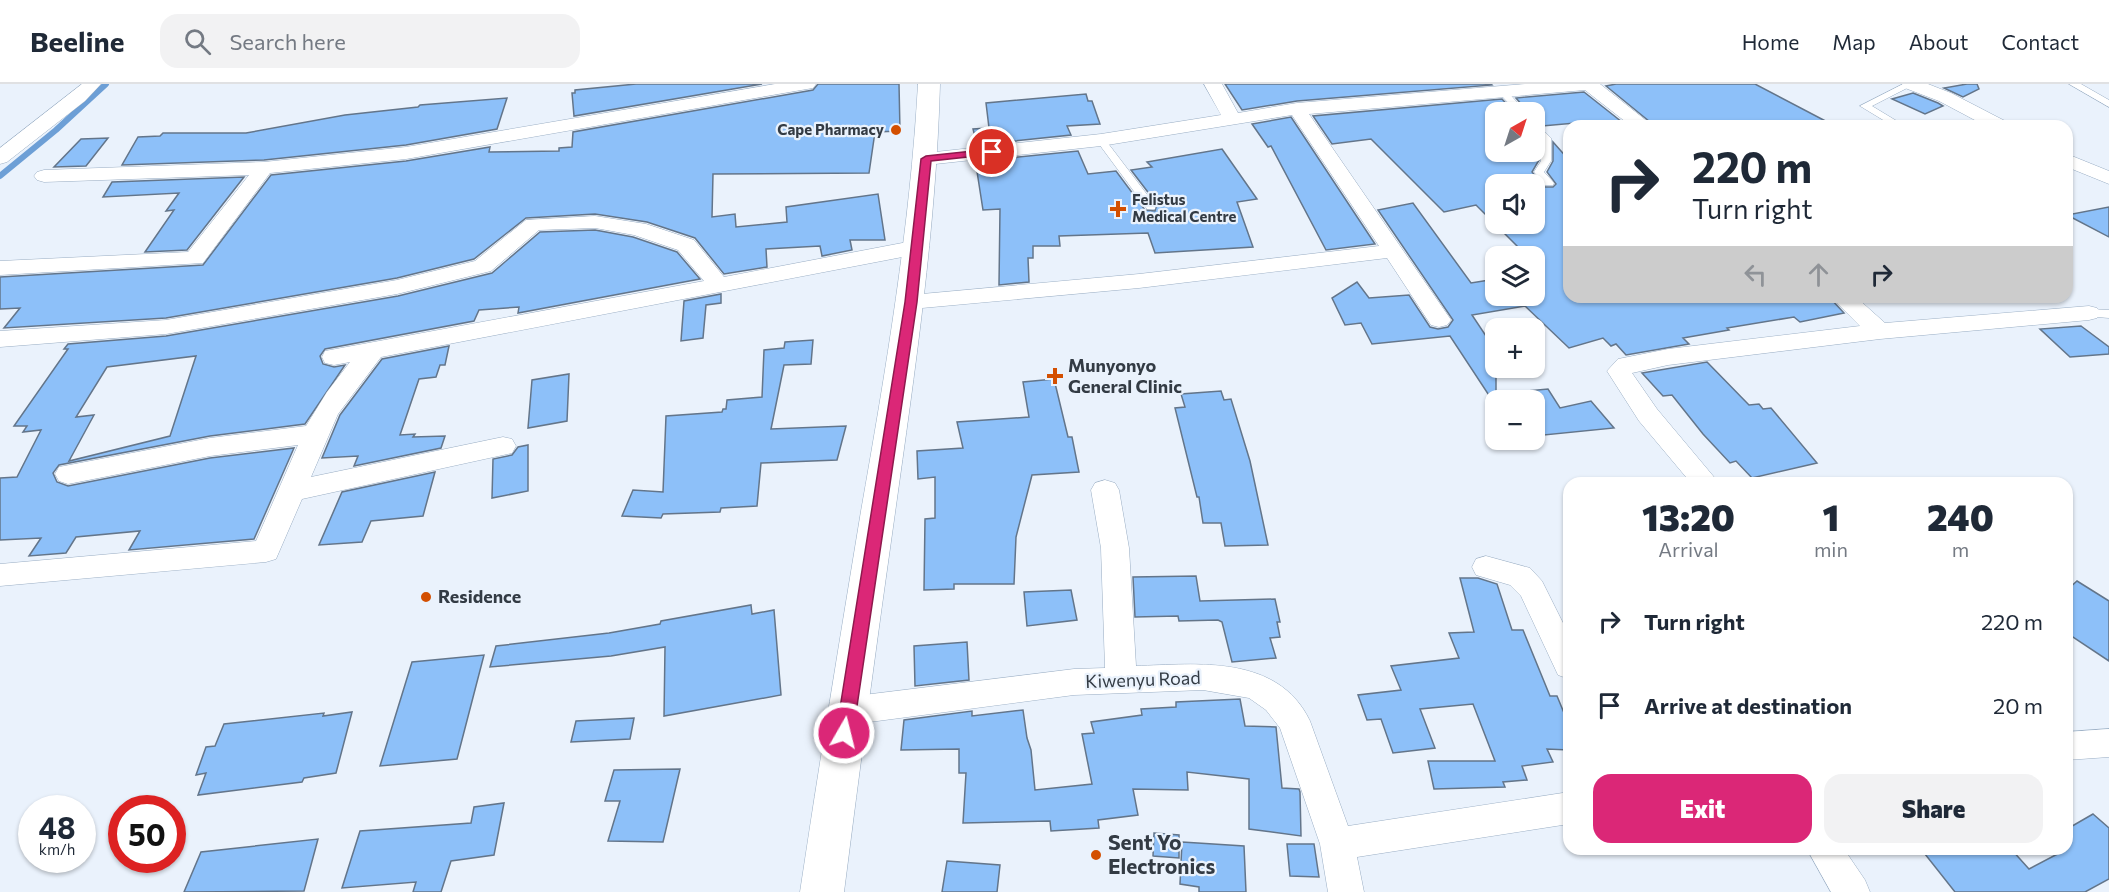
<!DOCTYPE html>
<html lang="en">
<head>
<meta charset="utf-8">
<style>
	body { margin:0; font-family:Commissioner,sans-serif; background:#f2f2f3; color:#1f2937; height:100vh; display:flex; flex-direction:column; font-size:22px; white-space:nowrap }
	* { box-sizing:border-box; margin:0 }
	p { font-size:20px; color:#747a83 }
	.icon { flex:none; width:33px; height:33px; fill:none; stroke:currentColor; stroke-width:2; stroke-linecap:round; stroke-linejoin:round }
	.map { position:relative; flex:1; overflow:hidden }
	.drawer { position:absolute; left:1563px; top:393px; width:510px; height:378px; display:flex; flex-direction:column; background:#fff; border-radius:18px; box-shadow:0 2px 4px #0004 }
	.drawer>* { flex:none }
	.guide { position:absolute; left:1563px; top:36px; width:510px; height:183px; border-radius:18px; box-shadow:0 2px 4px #0004; background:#fff; color:#1f2937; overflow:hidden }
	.needle { width:39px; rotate:39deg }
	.fabs { position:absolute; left:1485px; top:18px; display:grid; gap:12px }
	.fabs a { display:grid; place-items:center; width:60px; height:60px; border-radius:12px; background:#fff; box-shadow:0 2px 4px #0004; font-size:30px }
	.speed { position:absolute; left:18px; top:711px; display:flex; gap:12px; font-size:30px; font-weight:700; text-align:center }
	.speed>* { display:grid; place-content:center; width:78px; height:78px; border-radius:50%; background:#fff; box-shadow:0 2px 4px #0004; line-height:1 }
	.speed small { font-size:15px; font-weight:400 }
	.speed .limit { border:9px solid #d22; background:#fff; color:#111 }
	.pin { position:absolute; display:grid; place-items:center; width:51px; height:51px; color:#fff; margin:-26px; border:3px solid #fff; border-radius:50%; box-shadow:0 2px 6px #0007 }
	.me { position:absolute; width:66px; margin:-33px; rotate:8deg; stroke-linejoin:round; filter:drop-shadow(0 0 4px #0008) }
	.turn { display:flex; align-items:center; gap:21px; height:126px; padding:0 30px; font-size:27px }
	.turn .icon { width:78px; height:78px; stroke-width:2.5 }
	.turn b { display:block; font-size:42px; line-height:51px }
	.lanes { display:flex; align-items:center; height:57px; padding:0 30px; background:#0003; justify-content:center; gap:30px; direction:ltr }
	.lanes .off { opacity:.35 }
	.eta { display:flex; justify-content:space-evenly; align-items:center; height:102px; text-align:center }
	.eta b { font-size:36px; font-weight:800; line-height:42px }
	.button { display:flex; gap:12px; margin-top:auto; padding:12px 30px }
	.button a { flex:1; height:69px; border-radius:18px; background:#db2777; color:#fff; font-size:24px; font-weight:800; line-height:69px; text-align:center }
	.button a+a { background:#f2f2f3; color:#1f2937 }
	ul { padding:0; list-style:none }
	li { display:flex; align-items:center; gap:18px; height:84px; padding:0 30px }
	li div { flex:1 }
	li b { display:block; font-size:22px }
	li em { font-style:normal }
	header { display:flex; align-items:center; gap:36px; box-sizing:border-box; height:84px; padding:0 30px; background:#fff; border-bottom:2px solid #e0e1e3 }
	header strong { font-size:28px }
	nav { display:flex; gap:33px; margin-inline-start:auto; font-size:21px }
	.search { width:420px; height:54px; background:#f2f2f3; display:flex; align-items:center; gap:15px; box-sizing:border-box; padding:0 21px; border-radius:18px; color:#747a83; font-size:22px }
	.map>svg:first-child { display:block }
</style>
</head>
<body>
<header>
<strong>Beeline</strong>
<div class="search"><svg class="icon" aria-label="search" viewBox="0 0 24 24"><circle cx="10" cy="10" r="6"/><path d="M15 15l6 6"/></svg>Search here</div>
<nav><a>Home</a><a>Map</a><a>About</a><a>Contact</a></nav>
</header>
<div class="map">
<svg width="2109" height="808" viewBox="0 0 2109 808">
	<rect width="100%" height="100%" fill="#eaf2fc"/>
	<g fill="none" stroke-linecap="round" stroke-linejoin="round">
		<!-- stream -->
		<polyline stroke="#6d9fd6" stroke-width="6" points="0,92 56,46 106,0"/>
	</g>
	<!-- building -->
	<g fill="#8dc0f9" stroke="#63758a" stroke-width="1.5" fill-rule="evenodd">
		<polygon points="636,0 762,0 574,32 572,9 575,9 575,6"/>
		<polygon points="818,0 899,0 900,47 875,48 869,89 713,90 712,133 735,130 736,143 787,138 786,123 878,110 885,156 850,156 852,166 822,172 820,162 766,165 767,183 724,190 695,154 647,138 595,130 526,134 474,175 397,194 166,234 4,244 20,224 0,225 0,193 203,181 271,91 406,77 490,63 489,68 559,67 559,64 572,63 573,48 813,6"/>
		<polygon points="1225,0 1491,0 1492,1 1297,17 1242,26"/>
		<polygon points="1616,0 1755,0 1835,42 1655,42 1606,2"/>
		<polygon points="1967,0 1977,0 1979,5 1963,13 1944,4"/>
		<polygon points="1584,8 1627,42 1605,42 1598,37 1542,42 1534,36 1534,28 1528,28 1516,14"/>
		<polygon points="1913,9 1938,19 1943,22 1925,30 1892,15"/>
		<polygon points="1086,10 1088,17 1092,17 1100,40 1067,42 1071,51 977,61 973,45 989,44 986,19"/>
		<polygon points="507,14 497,45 406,61 264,76 122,81 138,53 160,52 163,49 246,49 345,31 418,23 420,21"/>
		<path d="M1502 15 1514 28H1496V68H1534V51L1539 56V76L1532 88 1545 103H1553L1556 100 1547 88 1553 77V58L1569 76V213H1829L1844 229 1800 238 1794 233 1727 244 1729 246 1683 254 1689 260 1626 271 1616 260 1611 262 1603 254 1569 264 1525 222 1472 231 1496 267V310L1548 305 1560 324 1591 317 1614 344 1534 352V316H1497L1496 314V322L1450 252 1372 260 1361 239 1345 241 1332 214 1357 198 1369 214 1409 211 1430 243 1438 245 1448 243 1453 236 1378 126 1413 119 1471 199 1496 195V212H1534V172H1510L1505 166 1519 164 1476 121 1444 128 1371 55 1332 60 1313 32ZM1496 100H1534V140H1496Z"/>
		<polygon points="1291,33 1375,160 1326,166 1271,62 1268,63 1252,40"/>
		<polygon points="108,54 86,82 54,83 81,55"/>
		<polygon points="1222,65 1257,115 1237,118 1253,163 1155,169 1148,149 1059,152 1060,162 1033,162 1033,174 1028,174 1029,198 999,201 1000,125 983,126 976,81 981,81 980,77 1078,67 1088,90 1116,87 1145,126 1155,127 1157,120 1131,86 1152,83 1147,78"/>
		<polygon points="244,93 187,166 145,168 174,126 166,127 179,109 103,113 112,98"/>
		<polygon points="2109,123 2109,153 2067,131"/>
		<path d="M595 146 633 153 677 168 700 195 518 229 519 223 479 226 474 237 325 265 320 272 323 280 334 283 345 281 305 340 210 352 59 381 53 389 57 398 68 402 210 374 294 364 254 455 129 466 140 447 76 453 66 469 29 472 41 454 0 456V394L17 393 41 346 23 348 27 342H14L68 265H64L68 260 166 252 398 212 492 189 540 148ZM196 272 170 352 69 377 94 331 76 333 107 283Z"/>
		<polygon points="721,210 721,219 706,221 703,254 681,257 684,217"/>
		<polygon points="2081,242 2109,263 2109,270 2070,273 2040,245"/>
		<polygon points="813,256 811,280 784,281 771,345 846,342 837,376 761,379 757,422 721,424 720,428 663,430 661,434 622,432 633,406 663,408 666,332 722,328 723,325 726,325 727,316 762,313 764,266 784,264 785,258"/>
		<polygon points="449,262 445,281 440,281 436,293 419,295 400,351 415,350 413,353 445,352 441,364 354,382 358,372 322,374 340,331 382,275"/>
		<polygon points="1707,278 1749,321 1759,320 1763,325 1771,324 1817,379 1752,394 1736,377 1730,379 1703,350 1672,311 1663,312 1642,289"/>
		<polygon points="569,290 567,337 528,344 532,296"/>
		<polygon points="1054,295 1068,353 1072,353 1079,388 1032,391 1016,453 1014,500 954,500 954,505 924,506 925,435 935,434 935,393 918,395 917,367 963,364 957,338 1029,333 1023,298"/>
		<polygon points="1221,307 1224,316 1231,315 1250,377 1268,461 1225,462 1221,439 1203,439 1199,413 1197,413 1175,324 1185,323 1181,310"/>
		<polygon points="528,361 528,407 492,414 493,375 512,371 518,363"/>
		<polygon points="435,388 423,432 371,437 362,458 319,461 342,408"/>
		<polygon points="1196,492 1200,517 1275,515 1280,538 1277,538 1280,553 1270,554 1276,574 1232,578 1222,538 1218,536 1179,537 1178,532 1135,533 1133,493"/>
		<polygon points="1460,494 1478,494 1497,500 1512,546 1523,546 1550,612 1557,612 1569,641 1569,666 1547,665 1553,678 1522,682 1527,696 1503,698 1505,703 1434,705 1428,677 1495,677 1473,620 1420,625 1435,664 1393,669 1381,635 1367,636 1358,611 1401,606 1391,582 1459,574 1449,549 1474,548"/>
		<polygon points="2077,497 2109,517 2109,577 2067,549 2067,506"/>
		<polygon points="1071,506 1077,536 1027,542 1024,508"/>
		<polygon points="751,521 752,530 774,526 781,611 664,632 665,563 611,572 490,583 496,562 609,549 660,540 661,537"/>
		<polygon points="967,558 969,596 915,602 914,562"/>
		<polygon points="484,571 457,675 380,682 412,578"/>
		<polygon points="1240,615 1245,642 1276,643 1282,704 1299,705 1300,708 1301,752 1249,745 1249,695 1187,688 1188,706 1133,705 1138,731 1098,736 1099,744 1051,747 1050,737 963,739 966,689 959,689 959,665 901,666 904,636 972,627 972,632 1023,626 1027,654 1031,666 1035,706 1092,700 1082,650 1094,649 1091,638 1142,631 1141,625 1176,623 1176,618"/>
		<polygon points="352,628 336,689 304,694 302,698 198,711 206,689 196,691 206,663 215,662 224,640 324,629 323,632"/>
		<polygon points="634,634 630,655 571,658 576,637"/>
		<polygon points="680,685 663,758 608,757 620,717 605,717 614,686"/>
		<polygon points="504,719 494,771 451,777 441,808 413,808 416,798 342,804 360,747 471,739 474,723"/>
		<polygon points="2093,730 2109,744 2109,795 2085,808 1955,808 1921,765 2011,765 2029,785 2067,765 2067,745"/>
		<polygon points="1154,749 1179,751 1179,774 1153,772"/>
		<polygon points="318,755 304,807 184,808 201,768"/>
		<polygon points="1182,758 1244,762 1246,808 1199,808 1199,803 1180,800"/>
		<polygon points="1287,760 1314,760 1319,793 1290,792"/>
		<polygon points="947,777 1000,781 997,808 942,808"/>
	</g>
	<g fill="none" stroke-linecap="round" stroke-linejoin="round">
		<defs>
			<g id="service">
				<polygon points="1903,0 1915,0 1872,22 1905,42 1893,42 1860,22"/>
				<polygon points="2069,0 2081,0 2109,16 2109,23"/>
				<polygon points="1499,5 1505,5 1526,28 1517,28 1499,9"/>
				<polygon points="1534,38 1551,54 1551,77 1544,88 1554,99 1553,101 1545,101 1534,88 1541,77 1541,55 1534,47"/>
				<polygon points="1101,53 1104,54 1155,121 1155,125 1147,125 1096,56"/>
				<polygon points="2089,225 2109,226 2109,234 2085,232 2083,229 2085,226"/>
			</g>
			<g id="minor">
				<polygon points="82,0 101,0 85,17 7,78 0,80 0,64"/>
				<polygon points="775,0 816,0 813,4 807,5 406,75 270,89 203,179 0,191 0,177 188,168 249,91 44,98 37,96 34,92 37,88 44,86 264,78 406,63"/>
				<polygon points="1204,0 1222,0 1238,29 1297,19 1525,0 1600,0 1653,42 1631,42 1585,6 1309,30 1451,236 1447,241 1439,243 1431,241 1387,174 1139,204 911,225 903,223 900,218 903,213 911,211 1139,190 1379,162 1292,31 1101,62 926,81 919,79 916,75 919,71 926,69 1101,50 1221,31"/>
				<polygon points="1902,0 1928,0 1951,9 2007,38 2010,42 1986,42 1939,17 1905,4"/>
				<polygon points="2067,70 2109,87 2109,100 2067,83"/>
				<polygon points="595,132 646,140 694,156 724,193 918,156 926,158 929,163 926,168 918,170 381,273 338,330 311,393 503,353 512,355 516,362 512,369 302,415 276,475 266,478 0,502 0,480 256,457 298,361 210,372 68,400 59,397 55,390 59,383 210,354 306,342 327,308 350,278 334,281 325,279 322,273 325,267 704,197 678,166 634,151 595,144 539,146 491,187 397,210 166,250 0,263 0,247 166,236 397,196 475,177 526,136"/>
				<polygon points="1831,213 1856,213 1885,239 2089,222 2097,224 2101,229 2097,234 2089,236 1880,255 1668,281 1632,289 1657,325 1719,399 1691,399 1639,337 1607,287 1618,275 1668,265 1860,242"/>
				<path d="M1105 396 1115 399 1119 406 1129 464 1136 582C1197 580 1278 570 1310 637L1348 742 1569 708V740L1357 773 1364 808H1328L1320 760 1280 644 1266 626 1249 614 1203 606 1074 611 847 641 836 637 831 627 836 617 847 613 1074 585 1105 584 1101 464 1091 406 1095 399Z"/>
				<polygon points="1486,472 1530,484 1542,497 1569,551 1569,595 1558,591 1521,512 1510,501 1476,491 1472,483 1476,475"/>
				<polygon points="2109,645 2109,673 2067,676 2067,648"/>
				<polygon points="1807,765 1844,765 1865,796 1870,808 1831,808"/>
			</g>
			<path id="secondary" d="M918 0H940C936 145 915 286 895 429 877 555 860 682 844 808H800C819 681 840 554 861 427 886 285 910 144 918 0Z"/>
		</defs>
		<!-- service casing -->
		<use href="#service" stroke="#99adc3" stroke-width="1"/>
		<!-- minor casing -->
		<use href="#minor" stroke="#99adc3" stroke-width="1"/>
		<!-- secondary casing -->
		<use href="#secondary" stroke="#99adc3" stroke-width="1"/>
		<!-- service -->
		<use href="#service" fill="#fff" fill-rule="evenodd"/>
		<!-- minor -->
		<use href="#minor" fill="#fff" fill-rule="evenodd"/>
		<!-- secondary -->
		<use href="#secondary" fill="#fff" fill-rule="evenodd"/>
	</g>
	<!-- route -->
	<polygon fill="#db2777" stroke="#8e194d" stroke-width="1.5" points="992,65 995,66 995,70 931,77 917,218 853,649 850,654 844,657 839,654 836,649 905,218 921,75 926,72"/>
	<!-- markers -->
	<g fill="#d34f01" stroke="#eaf2fc" stroke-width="2">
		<circle cx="896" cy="46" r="6"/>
		<path d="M1115 116h6v6h6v6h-6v6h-6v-6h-6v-6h6z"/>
		<path d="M1052 283h6v6h6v6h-6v6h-6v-6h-6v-6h6z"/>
		<circle cx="426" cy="513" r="6"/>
		<circle cx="1096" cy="771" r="6"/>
	</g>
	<g text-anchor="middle" stroke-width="4.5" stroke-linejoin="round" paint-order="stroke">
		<!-- far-poi labels -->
		<g font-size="15" font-weight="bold" fill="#333b44" stroke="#eaf2fc" text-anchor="end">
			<text x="884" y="51">Cape Pharmacy</text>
			<text x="1132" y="121" text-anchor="start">Felistus<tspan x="1132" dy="17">Medical Centre</tspan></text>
		</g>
		<!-- poi labels -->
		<g font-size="18" font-weight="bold" fill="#333b44" stroke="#eaf2fc" text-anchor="start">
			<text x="1068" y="288">Munyonyo<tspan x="1068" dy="21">General Clinic</tspan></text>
			<text x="438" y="519">Residence</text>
		</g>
		<!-- street labels -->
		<g font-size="18" fill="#333b44" stroke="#eaf2fc">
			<text transform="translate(1143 596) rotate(-2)" y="6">Kiwenyu Road</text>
		</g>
		<!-- near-poi labels -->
		<g font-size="21" font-weight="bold" fill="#333b44" stroke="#eaf2fc" text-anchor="start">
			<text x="1108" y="766">Sent Yo<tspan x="1108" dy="24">Electronics</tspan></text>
		</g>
	</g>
</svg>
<div class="fabs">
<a><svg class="needle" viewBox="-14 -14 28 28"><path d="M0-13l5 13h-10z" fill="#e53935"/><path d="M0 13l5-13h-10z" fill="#747a83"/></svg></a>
<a><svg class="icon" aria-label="sound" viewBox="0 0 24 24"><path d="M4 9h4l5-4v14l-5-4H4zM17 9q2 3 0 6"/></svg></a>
<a><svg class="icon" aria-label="layers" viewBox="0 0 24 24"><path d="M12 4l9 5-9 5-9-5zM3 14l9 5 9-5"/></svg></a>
<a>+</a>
<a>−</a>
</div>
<div class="speed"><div>48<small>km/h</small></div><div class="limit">50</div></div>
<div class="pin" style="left:992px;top:68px;background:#d93025"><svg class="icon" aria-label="arrive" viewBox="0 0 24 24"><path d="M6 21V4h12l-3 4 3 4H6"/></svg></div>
<svg class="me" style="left:844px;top:649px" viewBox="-20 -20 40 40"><circle r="17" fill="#db2777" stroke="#fff" stroke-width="3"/><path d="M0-11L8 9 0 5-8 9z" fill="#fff"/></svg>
<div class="guide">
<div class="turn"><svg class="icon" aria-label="right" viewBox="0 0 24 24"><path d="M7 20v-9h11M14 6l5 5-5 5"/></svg><div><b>220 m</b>Turn right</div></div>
<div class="lanes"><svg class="icon off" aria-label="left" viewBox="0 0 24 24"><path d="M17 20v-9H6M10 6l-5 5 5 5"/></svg><svg class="icon off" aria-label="ahead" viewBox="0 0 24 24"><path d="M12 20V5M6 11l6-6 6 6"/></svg><svg class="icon" aria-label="right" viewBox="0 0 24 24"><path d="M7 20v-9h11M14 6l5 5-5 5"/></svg></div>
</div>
<section class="drawer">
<div class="eta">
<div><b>13:20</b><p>Arrival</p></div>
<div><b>1</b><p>min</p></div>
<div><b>240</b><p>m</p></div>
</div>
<ul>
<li><svg class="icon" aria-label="right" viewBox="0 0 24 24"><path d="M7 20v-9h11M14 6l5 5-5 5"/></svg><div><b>Turn right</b></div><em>220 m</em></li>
<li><svg class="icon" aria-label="arrive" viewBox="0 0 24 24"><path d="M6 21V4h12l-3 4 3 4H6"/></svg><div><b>Arrive at destination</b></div><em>20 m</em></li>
</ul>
<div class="button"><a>Exit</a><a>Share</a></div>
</section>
</div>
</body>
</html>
